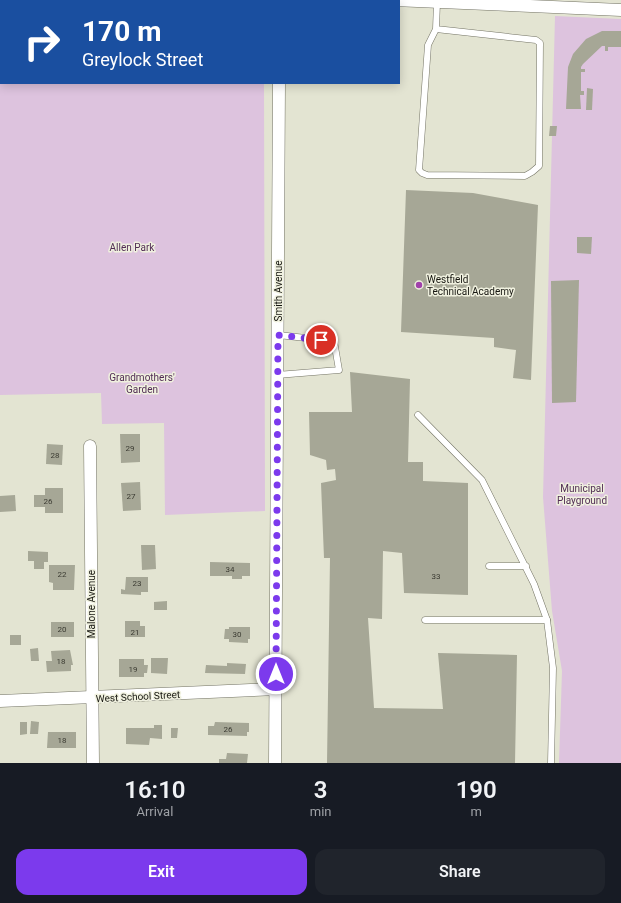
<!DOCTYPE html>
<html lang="en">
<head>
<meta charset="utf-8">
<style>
	body { margin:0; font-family:Roboto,sans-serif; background:#20242c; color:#f1f3f6; height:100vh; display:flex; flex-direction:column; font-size:15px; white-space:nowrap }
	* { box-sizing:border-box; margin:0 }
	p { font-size:13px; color:#9ea1a6 }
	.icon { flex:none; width:22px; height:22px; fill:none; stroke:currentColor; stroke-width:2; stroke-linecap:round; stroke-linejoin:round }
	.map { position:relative; height:763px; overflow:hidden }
	.panel { display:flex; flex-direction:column; background:#171b24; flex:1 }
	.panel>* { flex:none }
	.banner { position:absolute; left:0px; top:0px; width:400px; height:84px; box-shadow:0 2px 10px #0003; background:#1a4fa0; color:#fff; overflow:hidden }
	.pin { position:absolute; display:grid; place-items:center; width:34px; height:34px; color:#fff; margin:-17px; border:2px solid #fff; border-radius:50%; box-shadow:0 1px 4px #0007 }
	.me { position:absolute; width:44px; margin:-22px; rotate:0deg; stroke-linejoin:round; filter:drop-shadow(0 0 3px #0008) }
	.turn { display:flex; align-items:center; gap:14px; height:84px; padding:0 16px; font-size:18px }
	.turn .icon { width:52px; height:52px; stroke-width:2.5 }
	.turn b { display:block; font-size:28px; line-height:34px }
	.eta { display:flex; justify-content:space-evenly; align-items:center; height:68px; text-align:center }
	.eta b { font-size:24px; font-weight:600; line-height:28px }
	.action { display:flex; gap:8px; margin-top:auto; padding:8px 16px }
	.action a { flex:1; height:46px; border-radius:12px; background:#7c3aed; color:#fff; font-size:16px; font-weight:600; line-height:46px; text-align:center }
	.action a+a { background:#20242c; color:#f1f3f6 }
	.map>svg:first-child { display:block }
</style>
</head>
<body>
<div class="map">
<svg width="621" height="763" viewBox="0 0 621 763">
	<rect width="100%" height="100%" fill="#e3e4d2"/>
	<!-- green -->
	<g fill="#ddc3de">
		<polygon points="62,0 211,1 60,1"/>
		<polygon points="555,16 621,19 621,763 559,763 562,671 552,611 543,497"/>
		<polygon points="0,42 1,83 264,83 265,511 165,515 164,423 102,424 101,393 0,395"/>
	</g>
	<!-- building -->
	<g fill="#a6a796">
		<polygon points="602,31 621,31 621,47 608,47 608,51 605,51 605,46 602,46 583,64 581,67 581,69 585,69 585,72 581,72 581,91 584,91 584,95 580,95 581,109 566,109 568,67 573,54 586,39"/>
		<polygon points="587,88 593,89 592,110 586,110"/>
		<polygon points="550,126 557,126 556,136 549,136"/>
		<polygon points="406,190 473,193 538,205 531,380 513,378 516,350 494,347 494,338 401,332"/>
		<polygon points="577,237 592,237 591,254 577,253"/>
		<polygon points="579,280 576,402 552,403 551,281"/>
		<polygon points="350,372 410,379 408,462 423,462 423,481 468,483 468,595 404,593 402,553 383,551 382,619 368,618 374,708 443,709 438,653 517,655 515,763 327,763 330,558 324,558 321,483 336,480 335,469 327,470 326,460 310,455 309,412 352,412"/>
		<polygon points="120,434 140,434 140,462 121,463"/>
		<polygon points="47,444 63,445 62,465 46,464"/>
		<polygon points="140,482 141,510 123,511 121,483"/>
		<polygon points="45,488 63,488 63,513 45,513 45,507 34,507 34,495 45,495"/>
		<polygon points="15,495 16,511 0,512 0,496"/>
		<polygon points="141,545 155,545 156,569 142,570"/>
		<polygon points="28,551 48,552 48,562 44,562 44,569 34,569 34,561 28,561"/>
		<polygon points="210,562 250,563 250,576 242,576 242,579 232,579 232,576 210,576"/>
		<polygon points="49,565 75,565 74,590 53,590 53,583 49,582"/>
		<polygon points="126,577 148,577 148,592 141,592 141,595 121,594 121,589 125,590"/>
		<polygon points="167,601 167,610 154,610 154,602"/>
		<polygon points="125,621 140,621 140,626 145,626 145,637 125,637"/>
		<rect x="51" y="622" width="23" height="15"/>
		<polygon points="229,627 250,627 250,639 248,639 248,643 229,642 229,639 224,639 225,629 229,629"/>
		<rect x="10" y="635" width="11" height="10"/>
		<polygon points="38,648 39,661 31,661 30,649"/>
		<polygon points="70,650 73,665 71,665 71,671 47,672 46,661 52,661 51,651"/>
		<polygon points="151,658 168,658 167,674 151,673"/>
		<polygon points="119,659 144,659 144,665 148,665 147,673 144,673 144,677 119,677"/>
		<polygon points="227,663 246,664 245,674 205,673 206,665 227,666"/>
		<polygon points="31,721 39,722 38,734 30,734"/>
		<polygon points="20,722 27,722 27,734 20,735"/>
		<polygon points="215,722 249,723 249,732 247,732 247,736 208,735 208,726 214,726"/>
		<polygon points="154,725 162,725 162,739 150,738 149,745 126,744 126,728 154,728"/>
		<polygon points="171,728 178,728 177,738 171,738"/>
		<polygon points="48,732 76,732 76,748 47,748"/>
		<polygon points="227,753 248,754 247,763 219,763 219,759 226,759"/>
	</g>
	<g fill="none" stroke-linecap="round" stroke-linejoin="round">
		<defs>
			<g id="service">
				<polyline points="436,29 536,40 540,43 539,166 532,172 525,176 427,175 422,173 419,170 428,45 436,29 437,2"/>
				<polyline points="277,375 339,370 334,341 278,335"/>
				<polyline points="418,415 482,480 534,584 547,620 553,668 551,763"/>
				<polyline points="489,566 526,566"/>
				<polyline points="425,620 547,620"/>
			</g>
			<g id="minor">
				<polyline points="394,0 621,10"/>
				<polyline points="37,1 39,0"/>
				<polyline points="280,1 280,0"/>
				<polyline points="0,25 1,25"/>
				<polyline points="90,446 93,763"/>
				<polyline points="0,701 276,689"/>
				<polyline points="275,763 279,83"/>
			</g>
		</defs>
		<!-- service casing -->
		<use href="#service" stroke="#737364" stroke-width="7"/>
		<!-- minor casing -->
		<use href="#minor" stroke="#737364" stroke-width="13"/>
		<!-- service -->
		<use href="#service" stroke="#fff" stroke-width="6"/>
		<!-- minor -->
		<use href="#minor" stroke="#fff" stroke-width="12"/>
	</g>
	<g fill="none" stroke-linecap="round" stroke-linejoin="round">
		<!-- route -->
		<polyline stroke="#7c3aed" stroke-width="7" stroke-dasharray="0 12.6" points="276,674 278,335 321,340"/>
	</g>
	<!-- markers -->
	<circle fill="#a041aa" stroke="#f0f1df" stroke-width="1.5" cx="419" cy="285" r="4"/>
	<g text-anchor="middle" stroke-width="3" stroke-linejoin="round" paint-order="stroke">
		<!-- number labels -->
		<g font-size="8" fill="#3b3b32">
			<text x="130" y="451">29</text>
			<text x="55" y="458">28</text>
			<text x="131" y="499">27</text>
			<text x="48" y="504">26</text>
			<text x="230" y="572">34</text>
			<text x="62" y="577">22</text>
			<text x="436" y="579">33</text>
			<text x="137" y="586">23</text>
			<text x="62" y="632">20</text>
			<text x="135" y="635">21</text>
			<text x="237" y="637">30</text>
			<text x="61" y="664">18</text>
			<text x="133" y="672">19</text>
			<text x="228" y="732">26</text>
			<text x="62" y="743">18</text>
		</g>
		<!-- park labels -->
		<g font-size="10" fill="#512c54" stroke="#f0f1df">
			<text x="132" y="251">Allen Park</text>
			<text x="142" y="381">Grandmothers'<tspan x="142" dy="12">Garden</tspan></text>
			<text x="582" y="492">Municipal<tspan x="582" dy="12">Playground</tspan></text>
		</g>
		<!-- poi labels -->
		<g font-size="10" fill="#171711" stroke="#f0f1df" text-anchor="start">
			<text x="427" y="283">Westfield<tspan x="427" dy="12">Technical Academy</tspan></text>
		</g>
		<!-- street labels -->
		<g font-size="10" fill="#171711" stroke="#f0f1df">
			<text transform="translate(278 291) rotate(-90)" y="4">Smith Avenue</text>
			<text transform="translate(91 604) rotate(-90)" y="4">Malone Avenue</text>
			<text transform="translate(138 696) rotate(-3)" y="4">West School Street</text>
		</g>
	</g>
</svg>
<div class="pin" style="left:321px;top:340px;background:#d93025"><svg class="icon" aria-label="arrive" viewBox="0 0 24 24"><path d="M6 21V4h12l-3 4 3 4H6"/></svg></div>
<svg class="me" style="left:276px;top:674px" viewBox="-20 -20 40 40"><circle r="17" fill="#7c3aed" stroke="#fff" stroke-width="3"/><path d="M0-11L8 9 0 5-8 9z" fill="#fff"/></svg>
<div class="banner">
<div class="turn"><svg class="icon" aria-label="right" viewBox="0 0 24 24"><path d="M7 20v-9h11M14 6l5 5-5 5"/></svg><div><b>170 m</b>Greylock Street</div></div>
</div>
</div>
<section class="panel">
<div class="eta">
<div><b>16:10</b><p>Arrival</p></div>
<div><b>3</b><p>min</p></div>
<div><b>190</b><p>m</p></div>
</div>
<div class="action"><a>Exit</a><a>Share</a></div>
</section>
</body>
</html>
